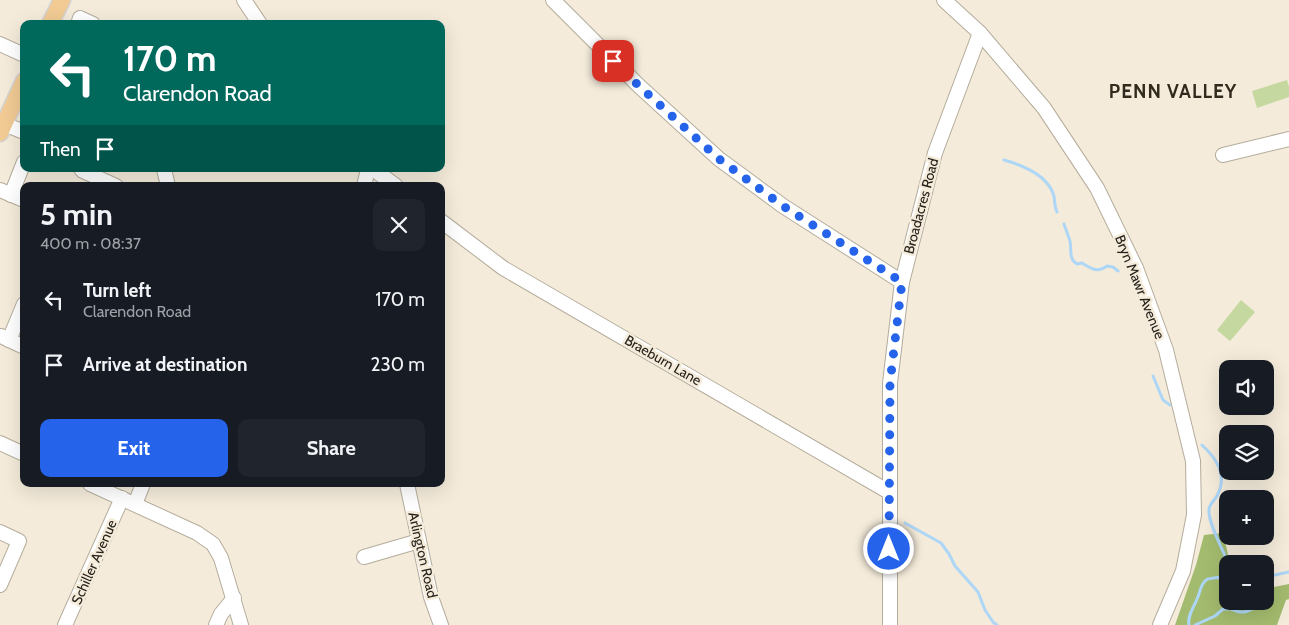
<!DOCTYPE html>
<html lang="en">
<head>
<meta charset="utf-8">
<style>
	body { margin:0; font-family:Cabin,sans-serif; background:#20242c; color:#f1f3f6; height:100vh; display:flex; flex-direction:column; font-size:19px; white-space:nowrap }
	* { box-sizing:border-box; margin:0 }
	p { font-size:16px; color:#9ea1a6 }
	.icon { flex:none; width:28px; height:28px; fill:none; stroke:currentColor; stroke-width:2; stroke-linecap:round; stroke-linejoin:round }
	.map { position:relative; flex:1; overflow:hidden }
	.panel { position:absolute; left:20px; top:182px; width:425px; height:305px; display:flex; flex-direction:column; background:#171b24; border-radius:10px; box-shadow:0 5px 20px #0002 }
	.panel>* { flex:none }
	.hud { position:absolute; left:20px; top:20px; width:425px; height:152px; border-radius:10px; box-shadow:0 5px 20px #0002; background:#00695c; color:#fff; overflow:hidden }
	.buttons { position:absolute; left:1219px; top:360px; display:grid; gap:10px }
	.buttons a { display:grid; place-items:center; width:55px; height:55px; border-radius:10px; background:#171b24; box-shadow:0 5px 20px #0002; font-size:25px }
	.pin { position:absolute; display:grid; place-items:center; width:42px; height:42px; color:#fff; margin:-21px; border-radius:10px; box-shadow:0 2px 8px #0006 }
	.me { position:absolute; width:55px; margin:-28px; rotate:0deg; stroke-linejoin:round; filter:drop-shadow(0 0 4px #0008) }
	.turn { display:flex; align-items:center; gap:18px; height:105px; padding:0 20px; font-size:22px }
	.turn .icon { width:65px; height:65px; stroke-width:2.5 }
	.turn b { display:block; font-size:35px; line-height:42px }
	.then { display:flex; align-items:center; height:48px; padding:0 20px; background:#0003; gap:10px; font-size:19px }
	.round { display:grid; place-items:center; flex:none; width:52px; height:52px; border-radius:10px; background:#20242c }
	.headline { display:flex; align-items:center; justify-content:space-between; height:85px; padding:0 20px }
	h1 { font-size:30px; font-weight:800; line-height:38px }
	.action { display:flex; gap:10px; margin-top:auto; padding:10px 20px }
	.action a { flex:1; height:58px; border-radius:10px; background:#2563eb; color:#fff; font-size:20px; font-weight:800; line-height:58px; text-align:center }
	.action a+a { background:#20242c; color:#f1f3f6 }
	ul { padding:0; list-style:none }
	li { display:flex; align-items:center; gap:15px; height:65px; padding:0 20px }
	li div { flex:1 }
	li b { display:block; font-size:19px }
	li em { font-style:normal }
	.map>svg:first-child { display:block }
</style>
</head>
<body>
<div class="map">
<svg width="1289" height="625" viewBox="0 0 1289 625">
	<rect width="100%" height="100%" fill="#f4ebda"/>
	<!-- green -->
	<g fill="#c5d8a0">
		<polygon points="1287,80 1289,87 1289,97 1257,108 1252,91"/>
		<polygon points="1241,300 1255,312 1230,341 1217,330"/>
	</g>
	<!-- forest -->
	<polygon fill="#a3bb6e" points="1223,533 1230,563 1233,564 1228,564 1228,601 1265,601 1265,580 1274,587 1289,584 1289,599 1286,600 1277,625 1175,625 1196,565 1204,535"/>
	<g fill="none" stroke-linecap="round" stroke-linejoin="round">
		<!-- stream -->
		<g stroke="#add6f7" stroke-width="3">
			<path d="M1004 160C1022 165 1048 175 1054 196 1055 202 1054 206 1057 212"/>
			<path d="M1064 224C1066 230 1068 235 1070 241 1072 250 1068 258 1077 264L1082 263C1092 269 1097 273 1107 266L1113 267 1118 271"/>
			<polyline points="1153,376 1163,400 1170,405"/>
			<polyline points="905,523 941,543 949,554 955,566 978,592 985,610 993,622 997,625"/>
			<polyline points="1265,578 1270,576 1289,572"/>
			<path d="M1189 625C1187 616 1194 607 1197 599 1200 593 1200 586 1205 581 1209 577 1215 579 1220 577L1223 564 1226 558C1221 546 1208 522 1209 510 1209 504 1214 501 1217 496 1228 475 1217 459 1202 445"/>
			<polyline points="1195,625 1215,616 1223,609 1231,609 1239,612 1245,612 1259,606 1263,601"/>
		</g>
		<defs>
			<g id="minor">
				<polyline points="244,0 260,24"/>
				<polyline points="553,0 638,85 719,159 783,206 902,282"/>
				<polyline points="944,0 980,33 1044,108 1097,188 1136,268 1166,350 1193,461 1194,515 1183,571 1160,625"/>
				<polyline points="78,24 80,18 93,24"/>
				<polyline points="0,44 24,55"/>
				<polyline points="4,124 24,132"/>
				<polyline points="1223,155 1289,139"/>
				<polyline points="81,169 83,171 116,186"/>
				<polyline points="164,169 168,186"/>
				<polyline points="373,169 396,186"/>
				<polyline points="364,186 368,169"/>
				<polyline points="0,190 24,200"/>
				<polyline points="11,195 24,162"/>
				<polyline points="441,221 503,268 889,492"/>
				<polyline points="1,336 24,347"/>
				<polyline points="9,340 24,304"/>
				<polyline points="0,443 24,454"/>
				<polyline points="90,484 197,533 213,544 221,558 241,625"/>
				<polyline points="407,484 431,597 441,625"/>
				<polyline points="135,504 143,484"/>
				<polyline points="0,532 19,541 0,585"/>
				<polyline points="364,557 419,541"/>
				<polyline points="65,625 122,498"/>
				<polyline points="216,625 221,614 234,598"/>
				<polyline points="890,625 890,383 902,282 935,153 980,33"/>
			</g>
			<g id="major">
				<polyline points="50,24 62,0"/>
				<polyline points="0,133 24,81"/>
			</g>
		</defs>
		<!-- minor casing -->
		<use href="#minor" stroke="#b5ad9c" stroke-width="16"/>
		<!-- major casing -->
		<use href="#major" stroke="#d4d3d2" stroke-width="19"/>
		<!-- minor -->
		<use href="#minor" stroke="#fff" stroke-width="14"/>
		<!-- major -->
		<use href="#major" stroke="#f1ca94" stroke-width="16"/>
	</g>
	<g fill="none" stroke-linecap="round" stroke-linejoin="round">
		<!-- route -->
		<polyline stroke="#2563eb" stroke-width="9" stroke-dasharray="0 16.2" points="613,61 638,85 719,159 783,206 902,282 890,383 889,549"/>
	</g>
	<g text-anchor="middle" stroke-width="5" stroke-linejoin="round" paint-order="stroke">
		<!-- street labels -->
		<g font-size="14" fill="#26231c" stroke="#f4ebda">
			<text transform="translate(921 206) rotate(-75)" y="5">Broadacres Road</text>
			<text transform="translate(1140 287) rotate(68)" y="5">Bryn Mawr Avenue</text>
			<text transform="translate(663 360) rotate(30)" y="5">Braeburn Lane</text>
			<text transform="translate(423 555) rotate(77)" y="5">Arlington Road</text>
			<text transform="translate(94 562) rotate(-66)" y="5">Schiller Avenue</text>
		</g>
		<!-- district labels -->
		<g font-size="19" font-weight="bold" letter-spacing="1" fill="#312a1d" stroke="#f4ebda">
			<text x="1173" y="98">PENN VALLEY</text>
		</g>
	</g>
</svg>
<div class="buttons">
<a><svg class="icon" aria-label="sound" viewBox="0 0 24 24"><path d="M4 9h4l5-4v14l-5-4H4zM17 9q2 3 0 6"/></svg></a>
<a><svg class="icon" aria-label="layers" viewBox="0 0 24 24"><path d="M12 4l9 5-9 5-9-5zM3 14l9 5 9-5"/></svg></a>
<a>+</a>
<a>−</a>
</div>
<div class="pin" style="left:613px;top:61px;background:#d93025"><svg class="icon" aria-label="arrive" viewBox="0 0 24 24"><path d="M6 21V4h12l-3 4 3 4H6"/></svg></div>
<svg class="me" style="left:889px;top:549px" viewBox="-20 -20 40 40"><circle r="17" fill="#2563eb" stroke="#fff" stroke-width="3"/><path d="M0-11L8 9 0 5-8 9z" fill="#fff"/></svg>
<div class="hud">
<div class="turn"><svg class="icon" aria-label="left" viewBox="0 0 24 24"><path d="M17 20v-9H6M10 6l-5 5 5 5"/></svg><div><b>170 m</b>Clarendon Road</div></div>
<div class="then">Then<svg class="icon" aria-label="arrive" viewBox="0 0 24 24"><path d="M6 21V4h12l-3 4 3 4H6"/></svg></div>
</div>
<section class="panel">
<div class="headline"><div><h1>5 min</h1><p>400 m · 08:37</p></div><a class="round"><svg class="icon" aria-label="close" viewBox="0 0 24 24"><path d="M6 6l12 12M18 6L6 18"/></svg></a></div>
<ul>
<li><svg class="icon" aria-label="left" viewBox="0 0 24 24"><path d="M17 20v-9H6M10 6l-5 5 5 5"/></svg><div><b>Turn left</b><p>Clarendon Road</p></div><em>170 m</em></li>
<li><svg class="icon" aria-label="arrive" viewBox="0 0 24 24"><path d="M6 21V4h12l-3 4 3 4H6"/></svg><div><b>Arrive at destination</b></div><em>230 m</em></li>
</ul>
<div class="action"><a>Exit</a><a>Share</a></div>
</section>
</div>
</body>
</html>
